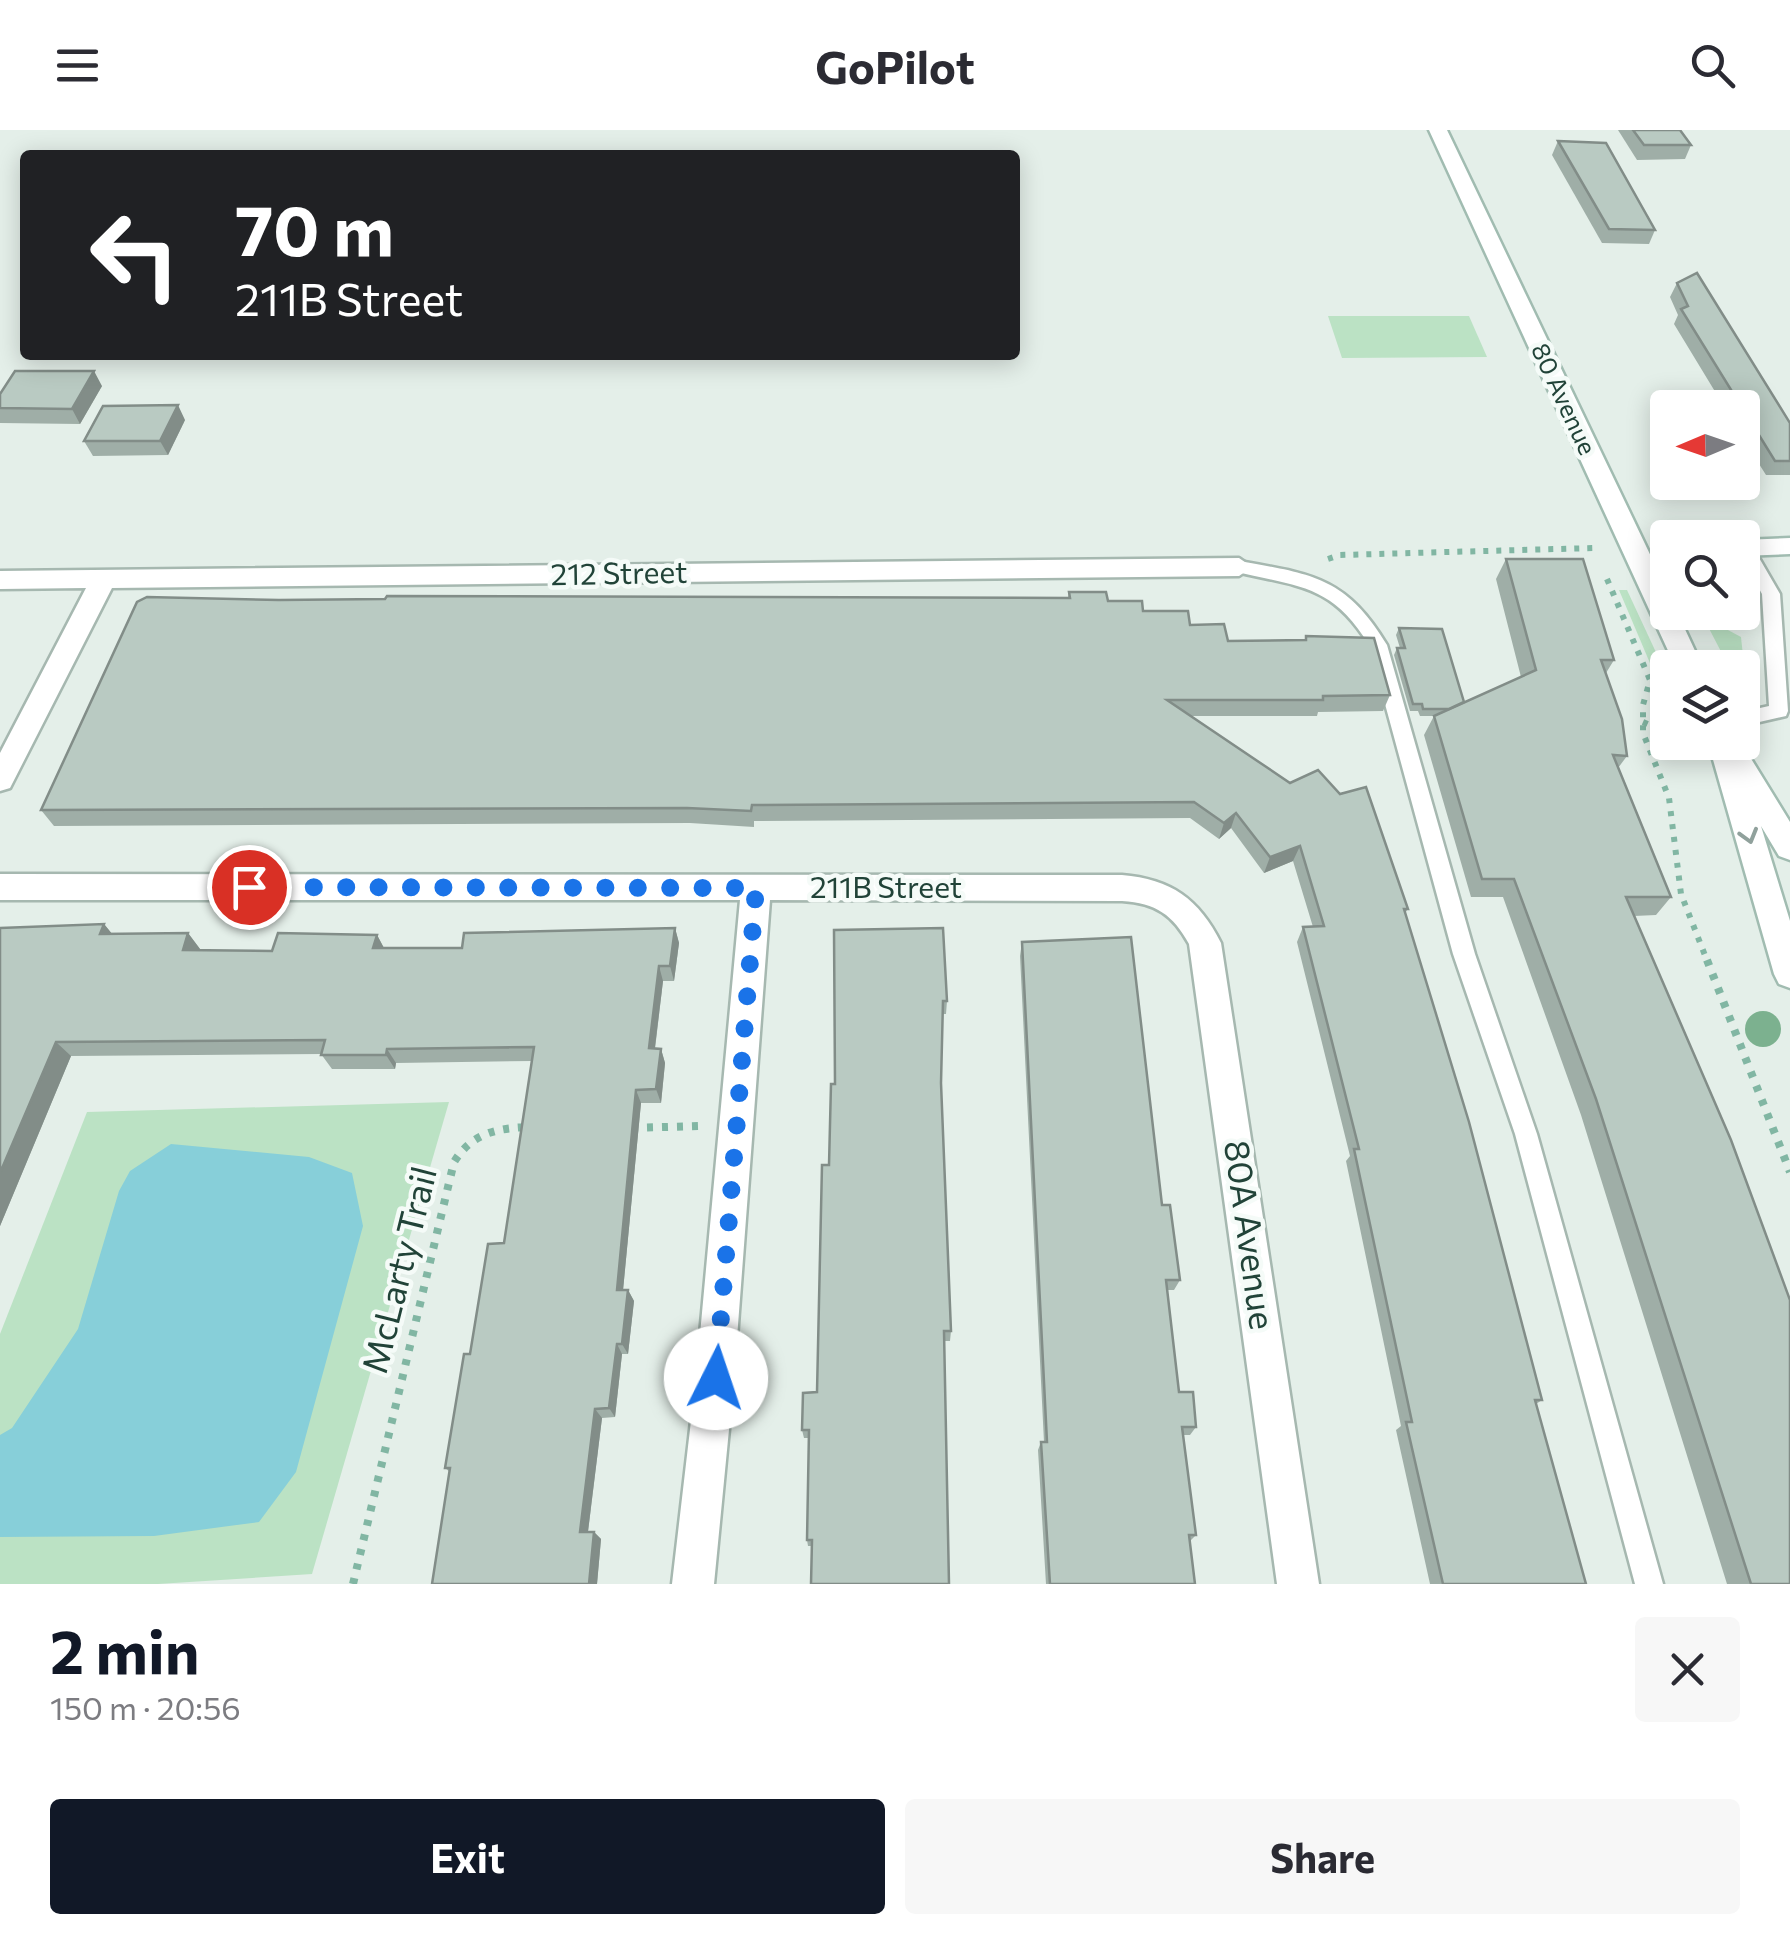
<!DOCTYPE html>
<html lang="en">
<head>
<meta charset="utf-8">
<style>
	body { margin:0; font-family:Commissioner,sans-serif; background:#f7f7f7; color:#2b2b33; height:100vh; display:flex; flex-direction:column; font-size:38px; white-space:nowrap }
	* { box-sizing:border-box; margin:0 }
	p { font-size:32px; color:#7c7c81 }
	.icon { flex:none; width:55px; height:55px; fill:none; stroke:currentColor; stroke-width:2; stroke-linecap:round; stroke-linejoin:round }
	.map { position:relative; height:1454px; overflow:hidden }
	.details { display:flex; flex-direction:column; background:#fff; flex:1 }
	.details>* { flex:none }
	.guide { position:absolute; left:20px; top:20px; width:1000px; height:210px; border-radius:10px; box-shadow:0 5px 25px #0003; background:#202124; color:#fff; overflow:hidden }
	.needle { width:65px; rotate:268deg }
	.tools { position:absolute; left:1650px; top:260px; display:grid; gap:20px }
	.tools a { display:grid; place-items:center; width:110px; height:110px; border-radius:10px; background:#fff; box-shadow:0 5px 25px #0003; font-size:50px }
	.pin { position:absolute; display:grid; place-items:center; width:85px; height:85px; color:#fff; margin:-42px; border:5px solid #fff; border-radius:50%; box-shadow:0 2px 10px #0007 }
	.me { position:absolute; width:110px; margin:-55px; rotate:4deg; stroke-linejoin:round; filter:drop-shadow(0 0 8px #0008) }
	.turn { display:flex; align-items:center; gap:35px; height:210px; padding:0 50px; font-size:45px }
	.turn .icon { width:130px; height:130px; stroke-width:2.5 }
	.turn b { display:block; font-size:70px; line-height:85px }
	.round { display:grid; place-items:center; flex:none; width:105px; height:105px; border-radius:10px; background:#f7f7f7 }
	.head { display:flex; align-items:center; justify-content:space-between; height:170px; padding:0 50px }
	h1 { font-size:60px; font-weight:700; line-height:75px; color:#111827 }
	.cta { display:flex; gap:20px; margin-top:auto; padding:20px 50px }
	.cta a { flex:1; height:115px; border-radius:10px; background:#111827; color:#fff; font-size:40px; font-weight:700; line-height:115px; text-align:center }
	.cta a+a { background:#f7f7f7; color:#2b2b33 }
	header { display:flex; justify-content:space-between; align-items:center; height:130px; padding:0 50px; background:#fff; font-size:45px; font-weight:700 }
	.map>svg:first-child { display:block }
</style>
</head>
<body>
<header><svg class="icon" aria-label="menu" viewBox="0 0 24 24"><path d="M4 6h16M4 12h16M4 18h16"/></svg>GoPilot<svg class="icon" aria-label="search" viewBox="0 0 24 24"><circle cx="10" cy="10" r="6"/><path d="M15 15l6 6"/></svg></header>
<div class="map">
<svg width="1790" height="1454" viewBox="0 0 1790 1454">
	<rect width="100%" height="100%" fill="#e4efe9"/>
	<!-- green -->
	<g fill="#bbe2c4">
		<polygon points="1328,186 1469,186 1487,227 1342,228"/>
		<polygon points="1619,460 1627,460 1667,546 1667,598 1653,591 1658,552"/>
		<polygon points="1701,483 1714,483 1713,492 1741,507 1746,554 1743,555 1742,538 1729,537"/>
		<polygon points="449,972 312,1444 158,1454 0,1454 0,1204 87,982"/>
	</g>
	<!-- water -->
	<polygon fill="#87cfd9" points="171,1014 309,1027 352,1043 363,1096 296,1342 259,1392 154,1406 0,1407 0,1305 12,1298 78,1199 119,1061 130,1041"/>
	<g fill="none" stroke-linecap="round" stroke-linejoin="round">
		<defs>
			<g id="lane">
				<polygon points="1742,413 1751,414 1780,464 1788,581 1786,586 1742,596 1742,582 1769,576 1762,464 1742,428"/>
				<path d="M1239 431C1312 444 1346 447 1387 515L1475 824 1537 1004 1663 1454H1635L1515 1004 1453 824 1369 515C1331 453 1297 457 1233 441L1231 437Z"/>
			</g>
			<g id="street">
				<polygon points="1239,428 1252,437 1239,446 112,458 10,658 0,661 0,623 86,458 0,459 0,441"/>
				<path d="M0 744 1122 745C1171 749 1199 769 1221 813L1319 1454H1277L1189 814C1173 785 1156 773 1122 771L770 770 734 1248 714 1454H672L696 1248 740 770H0Z"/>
			</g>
			<g id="secondary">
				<polygon points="1429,0 1447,0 1668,462 1668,482 1677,482 1703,538 1676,538"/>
				<polygon points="1790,408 1790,424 1742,426 1742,410"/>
				<polygon points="1708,612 1736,612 1740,624 1750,627 1790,692 1790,730 1779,726 1761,696 1790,791 1790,858 1779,854 1774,844"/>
			</g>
		</defs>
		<!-- lane casing -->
		<use href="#lane" stroke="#a6b8b0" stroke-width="5"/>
		<!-- street casing -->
		<use href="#street" stroke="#a6b8b0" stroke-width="5"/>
		<!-- secondary casing -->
		<use href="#secondary" stroke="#a1bcb1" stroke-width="5"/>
		<!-- path-far1 -->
		<g stroke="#81b6a3" stroke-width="6" stroke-dasharray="5 8" stroke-linecap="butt">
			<polyline points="1328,429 1340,425 1593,418 1595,424"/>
			<polyline points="1607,449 1650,550 1643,575 1643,603 1669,668 1681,764 1708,833"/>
			<polyline points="1643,592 1668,603"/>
		</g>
		<!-- path -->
		<g stroke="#81b6a3" stroke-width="8" stroke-dasharray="6 9" stroke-linecap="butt">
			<polyline points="1707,830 1790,1042"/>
			<polyline points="632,998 698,996"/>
			<path d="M353 1454 454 1032C472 1003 497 998 529 997"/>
		</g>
		<!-- lane -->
		<use href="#lane" fill="#fff" fill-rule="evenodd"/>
		<!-- street -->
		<use href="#street" fill="#fff" fill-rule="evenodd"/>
		<!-- secondary -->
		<use href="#secondary" fill="#fff" fill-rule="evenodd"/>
	</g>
	<!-- trees -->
	<circle fill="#7cb18f" cx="1763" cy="899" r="18"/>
	<!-- wall -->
	<g fill="#9faea7">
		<polygon points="1618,0 1680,0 1691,15 1685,29 1637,30"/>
		<polygon points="1558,11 1655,100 1649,114 1602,113 1552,25"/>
		<polygon points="1677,153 1790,293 1790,345 1766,345 1742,307 1742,278 1725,278 1674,194 1678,185 1670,167"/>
		<polygon points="102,256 80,294 0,293 0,264"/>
		<polygon points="185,290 168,325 93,326 84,311"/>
		<polygon points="1506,429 1614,530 1606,543 1627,626 1618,638 1671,767 1656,785 1634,786 1790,1454 1727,1454 1581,985 1503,767 1471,767 1424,605 1434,586 1420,586 1418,581 1410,581 1394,525 1397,518 1400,518 1396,505 1399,498 1464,572 1521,547 1496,449"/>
		<polygon points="1069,462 1190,495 1228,511 1305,510 1306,506 1390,565 1383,581 1318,582 1317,586 1191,586 1408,779 1405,783 1542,1270 1536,1274 1586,1454 1430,1454 1396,1300 1401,1296 1346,1031 1350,1026 1297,812 1303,797 1313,797 1293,731 1264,743 1231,698 1219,709 1190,688 754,691 754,697 690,693 54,696 41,680 279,470 1068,468"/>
		<polygon points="104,794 112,804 188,803 200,819 200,820 272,821 377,805 384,818 462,818 675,798 679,813 674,851 663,851 655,919 661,919 665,933 661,973 641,973 623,1160 628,1160 634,1171 628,1224 622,1224 615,1287 602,1288 588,1402 594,1402 601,1409 597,1454 432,1454 450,1342 445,1338 470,1224 504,1113 532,931 396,933 395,939 332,939 321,924 71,926 0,1096 0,798"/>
		<polygon points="834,800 947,871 946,884 943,884 941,953 951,1201 950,1211 944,1211 812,1416 808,1416 807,1410 809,1308 804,1308 802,1300 817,1262 835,954"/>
		<polygon points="1022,812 1162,1075 1180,1150 1174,1160 1167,1160 1179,1262 1196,1297 1190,1305 1183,1305 1196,1405 1190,1411 1195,1454 1046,1454 1038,1320 1041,1312 1044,1312 1020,826"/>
	</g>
	<!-- shaded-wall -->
	<g fill="#828d88">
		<polygon points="94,241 102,256 80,294 72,279"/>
		<polygon points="178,275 185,290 168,325 160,311"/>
		<polygon points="1236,683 1231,698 1219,709 1224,693"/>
		<polygon points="1300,716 1293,731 1264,743 1270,727"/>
		<polygon points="104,794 117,810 100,804"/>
		<polygon points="675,798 679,813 674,851 670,836"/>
		<polygon points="188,803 200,819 195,836 183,820"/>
		<polygon points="377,805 385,820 373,818"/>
		<polygon points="659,836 663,851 653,933 649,918"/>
		<polygon points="56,912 71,926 0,1096 0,1043"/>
		<polygon points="387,919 396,933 395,939 386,925"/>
		<polygon points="661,919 665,933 661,973 656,959"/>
		<polygon points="636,960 641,973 622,1171 617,1160"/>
		<polygon points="628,1160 634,1171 628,1224 622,1214"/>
		<polygon points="617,1214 622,1224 615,1287 609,1278"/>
		<polygon points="595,1279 602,1288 587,1409 580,1402"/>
		<polygon points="594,1402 601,1409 597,1454 589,1454"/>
	</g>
	<!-- building -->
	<g fill="#b9cac2" stroke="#828d88" stroke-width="2.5">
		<polygon points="1633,0 1680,0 1691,15 1644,15"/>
		<polygon points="1558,11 1606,13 1655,100 1609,99"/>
		<polygon points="1697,143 1790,293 1790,331 1775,331 1681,179 1688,176 1677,153"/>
		<polygon points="15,241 94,241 72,279 0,278 0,264"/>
		<polygon points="178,275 160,311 84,311 103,276"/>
		<polygon points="1506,429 1583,429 1614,530 1601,530 1622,589 1627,626 1613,625 1671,767 1626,767 1731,1010 1790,1170 1790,1454 1751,1454 1596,969 1514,749 1482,749 1434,586 1536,540"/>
		<polygon points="1069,462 1106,462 1108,471 1142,471 1143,481 1188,481 1190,495 1224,494 1228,511 1306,510 1306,506 1374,508 1390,565 1323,566 1323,570 1167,570 1290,653 1318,640 1340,664 1366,657 1408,779 1404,779 1469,992 1542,1270 1535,1270 1586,1454 1443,1454 1406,1292 1412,1292 1354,1019 1359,1019 1303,797 1324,796 1300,716 1270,727 1236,683 1224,693 1194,672 752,675 751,681 687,678 41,680 137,472 147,467 279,470 385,469 387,466 1070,468"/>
		<polygon points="1399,498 1442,499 1464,572 1449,579 1423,579 1422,574 1413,574 1397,518 1405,518"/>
		<polygon points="104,794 100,804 188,803 183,820 272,821 278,803 377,805 373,818 462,818 464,803 675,798 670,836 659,836 649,918 661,919 656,959 636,960 617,1160 628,1160 622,1214 617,1214 609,1278 595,1279 580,1402 594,1402 589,1454 432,1454 450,1338 445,1338 464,1224 470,1224 488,1114 504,1113 534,917 387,919 386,925 321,925 325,910 56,912 0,1043 0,798"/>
		<polygon points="943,798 947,871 943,871 941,953 951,1201 944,1201 949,1454 811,1454 812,1410 807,1410 809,1300 802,1300 803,1263 817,1262 822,1035 829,1035 831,954 835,954 834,800"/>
		<polygon points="1131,807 1162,1075 1170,1075 1180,1150 1166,1150 1179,1262 1193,1262 1196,1297 1182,1297 1196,1405 1189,1405 1195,1454 1050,1454 1041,1312 1047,1312 1022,812"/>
	</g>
	<!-- one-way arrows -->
	<defs><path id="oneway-chevron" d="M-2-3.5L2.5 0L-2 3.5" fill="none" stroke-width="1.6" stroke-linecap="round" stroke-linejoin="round" transform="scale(2.5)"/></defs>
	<use stroke="#90a19c" href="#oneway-chevron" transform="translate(1749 706) rotate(74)"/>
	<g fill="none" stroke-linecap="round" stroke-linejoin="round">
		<!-- route -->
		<polyline stroke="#1a73e8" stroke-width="18" stroke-dasharray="0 32.4" points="249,757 756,758 716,1248"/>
	</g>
	<g text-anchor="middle" stroke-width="9" stroke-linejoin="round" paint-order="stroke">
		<!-- far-street labels -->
		<g font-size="25" fill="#214338" stroke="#f5fbf8">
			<text transform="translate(1564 269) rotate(65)" y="9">80 Avenue</text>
		</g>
		<!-- street labels -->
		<g font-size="30" fill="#214338" stroke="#f5fbf8">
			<text transform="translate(619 444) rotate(-1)" y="10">212 Street</text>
			<text x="886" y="768">211B Street</text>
		</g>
		<!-- near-street labels -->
		<g font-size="35" fill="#214338" stroke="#f5fbf8">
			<text transform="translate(1249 1105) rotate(82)" y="12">80A Avenue</text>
			<text transform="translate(400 1140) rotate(-76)" y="12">McLarty Trail</text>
		</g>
	</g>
</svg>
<div class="tools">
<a><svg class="needle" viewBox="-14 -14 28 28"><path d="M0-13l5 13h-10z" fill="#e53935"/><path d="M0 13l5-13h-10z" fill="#7c7c81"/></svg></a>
<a><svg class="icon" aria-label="search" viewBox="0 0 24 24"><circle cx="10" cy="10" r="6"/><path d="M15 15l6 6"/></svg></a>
<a><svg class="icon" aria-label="layers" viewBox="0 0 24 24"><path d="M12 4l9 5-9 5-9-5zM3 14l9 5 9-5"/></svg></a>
</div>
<div class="pin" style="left:249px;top:757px;background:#d93025"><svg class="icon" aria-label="arrive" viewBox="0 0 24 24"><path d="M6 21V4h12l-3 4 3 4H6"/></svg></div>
<svg class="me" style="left:716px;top:1248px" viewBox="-20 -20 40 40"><circle r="19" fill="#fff"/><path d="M0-13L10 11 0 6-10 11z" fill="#1a73e8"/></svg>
<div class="guide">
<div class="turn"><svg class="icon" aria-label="left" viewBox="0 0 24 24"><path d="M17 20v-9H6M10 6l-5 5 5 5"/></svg><div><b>70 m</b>211B Street</div></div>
</div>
</div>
<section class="details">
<div class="head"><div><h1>2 min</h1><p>150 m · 20:56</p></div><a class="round"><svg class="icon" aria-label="close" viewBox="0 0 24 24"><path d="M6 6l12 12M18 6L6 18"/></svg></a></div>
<div class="cta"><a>Exit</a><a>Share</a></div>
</section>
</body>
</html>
